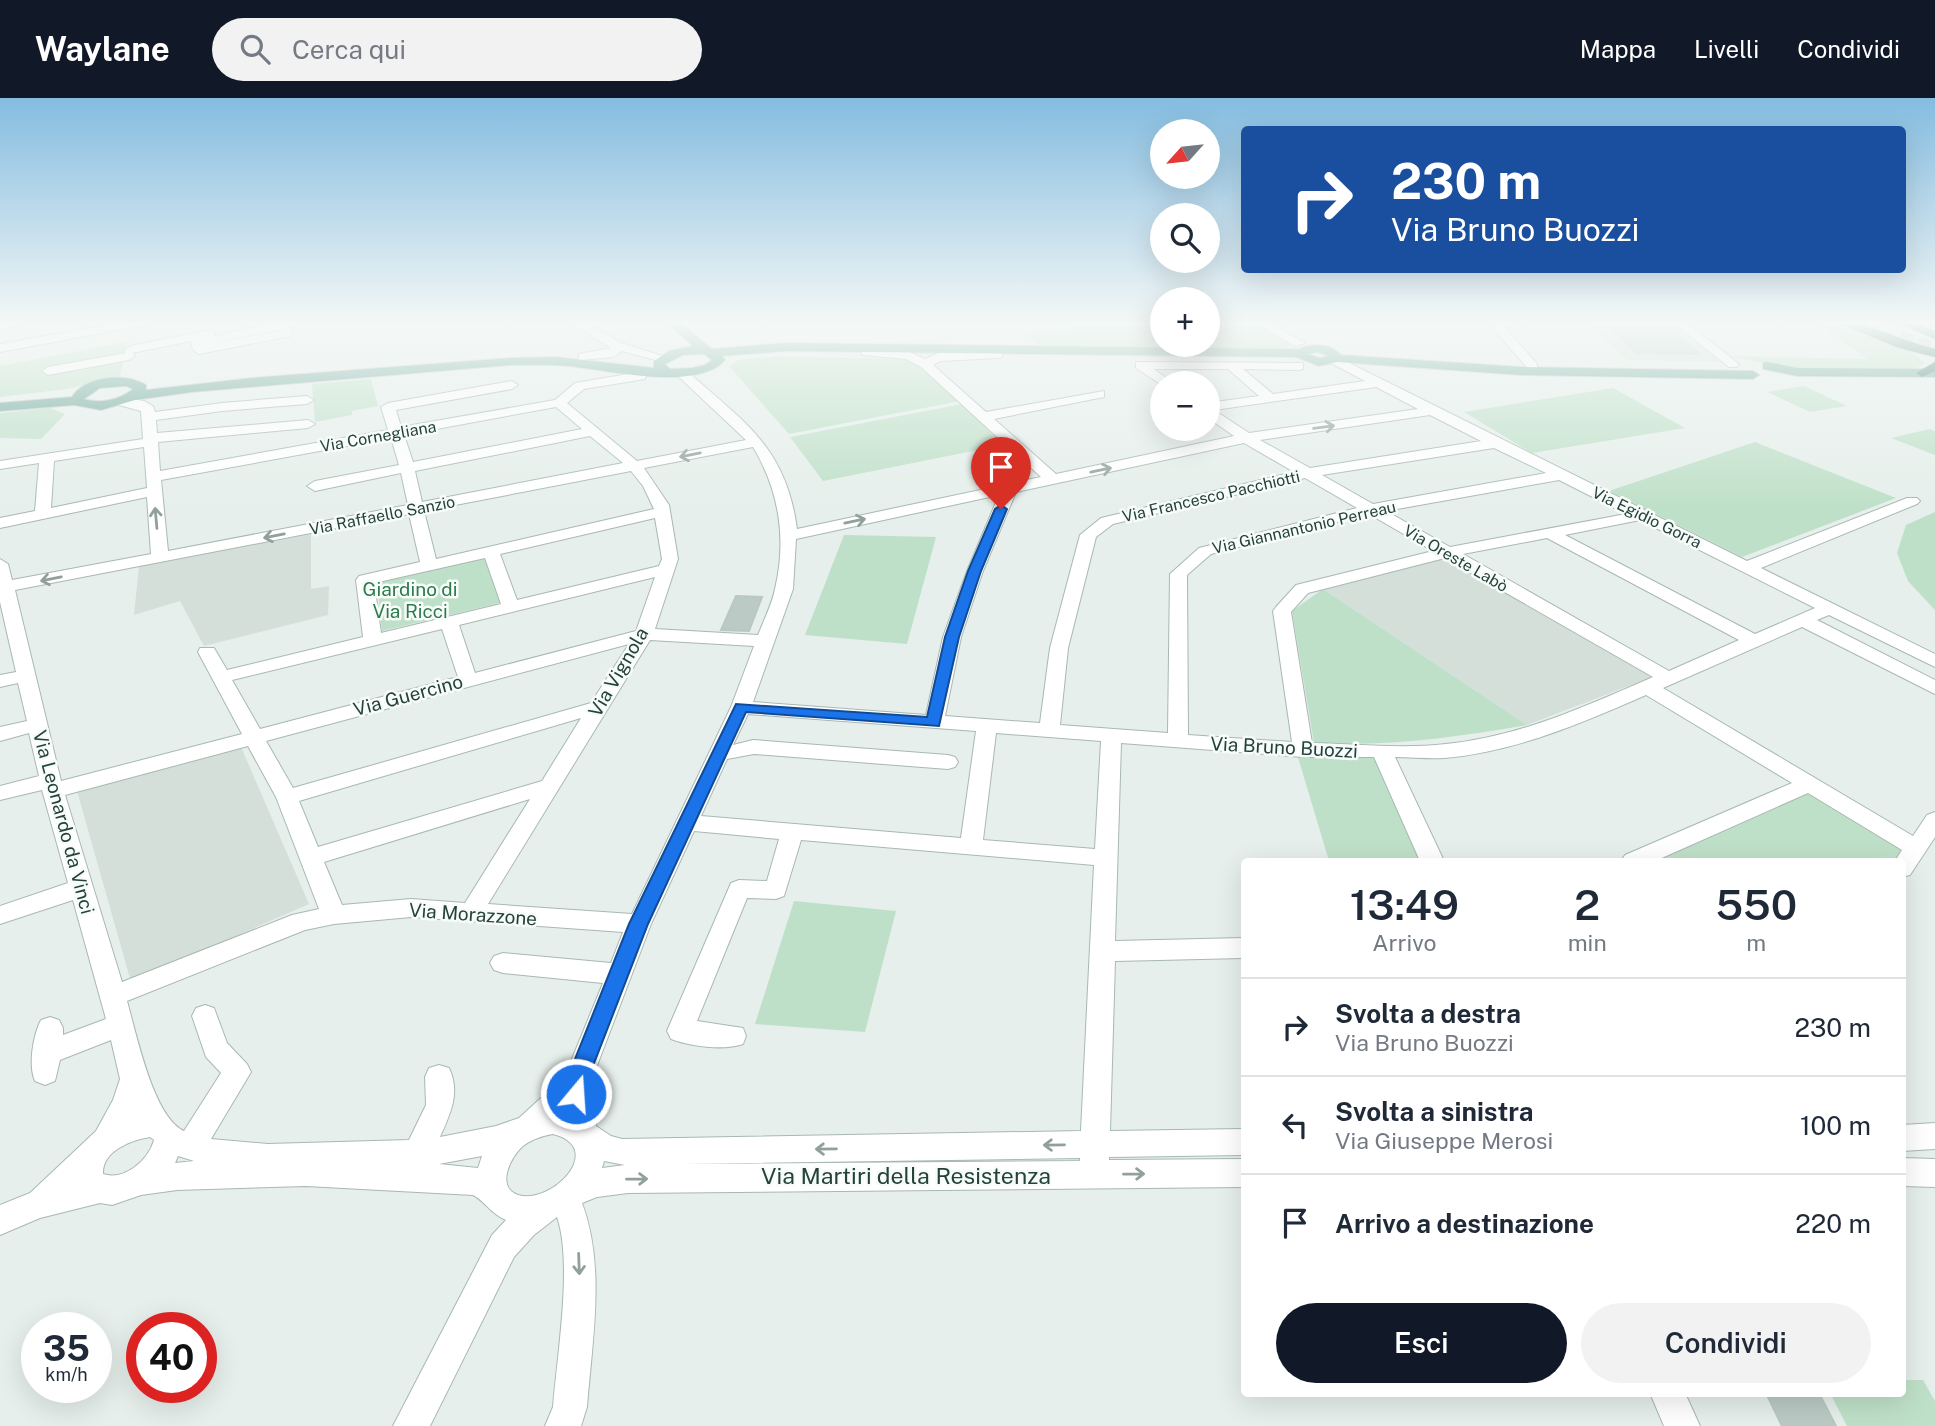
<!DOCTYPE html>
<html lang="it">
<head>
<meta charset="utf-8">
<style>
	body { margin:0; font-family:"Public Sans",sans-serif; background:#f2f2f3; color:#1f2937; height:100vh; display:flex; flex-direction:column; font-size:26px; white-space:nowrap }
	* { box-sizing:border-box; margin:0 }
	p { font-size:23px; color:#747a83 }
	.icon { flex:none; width:38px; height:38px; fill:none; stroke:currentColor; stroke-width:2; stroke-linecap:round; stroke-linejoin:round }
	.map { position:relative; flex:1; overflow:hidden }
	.panel { position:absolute; left:1241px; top:760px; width:665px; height:539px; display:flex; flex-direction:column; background:#fff; border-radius:7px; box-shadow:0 7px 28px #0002 }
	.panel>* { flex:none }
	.guide { position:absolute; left:1241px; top:28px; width:665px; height:147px; border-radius:7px; box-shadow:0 7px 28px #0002; background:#1a4fa0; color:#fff; overflow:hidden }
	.needle { width:46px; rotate:243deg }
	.tools { position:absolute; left:1150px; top:21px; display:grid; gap:14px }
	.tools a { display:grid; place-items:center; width:70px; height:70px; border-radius:50%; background:#fff; box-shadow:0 7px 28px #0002; font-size:35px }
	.speed { position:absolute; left:21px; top:1214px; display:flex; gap:14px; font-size:35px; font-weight:700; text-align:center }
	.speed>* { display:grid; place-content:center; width:91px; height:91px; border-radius:50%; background:#fff; box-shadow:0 7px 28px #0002; line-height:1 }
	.speed small { font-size:18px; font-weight:400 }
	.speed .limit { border:10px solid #d22; background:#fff; color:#111 }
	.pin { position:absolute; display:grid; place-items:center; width:60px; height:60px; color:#fff; margin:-72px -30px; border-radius:50% 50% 50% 0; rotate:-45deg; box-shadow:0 0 7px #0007 }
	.pin .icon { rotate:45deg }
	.me { position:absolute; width:77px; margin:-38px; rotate:18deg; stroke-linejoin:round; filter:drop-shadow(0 0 5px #0008) }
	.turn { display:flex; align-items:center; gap:24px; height:147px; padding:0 35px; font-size:32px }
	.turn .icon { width:91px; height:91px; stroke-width:2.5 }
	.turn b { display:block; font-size:49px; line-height:60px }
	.eta { display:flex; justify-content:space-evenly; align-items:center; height:119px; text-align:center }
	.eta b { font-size:42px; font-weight:600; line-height:49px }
	.button { display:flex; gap:14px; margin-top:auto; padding:14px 35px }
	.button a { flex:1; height:80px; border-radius:42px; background:#111827; color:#fff; font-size:28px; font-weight:600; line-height:80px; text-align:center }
	.button a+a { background:#f2f2f3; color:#1f2937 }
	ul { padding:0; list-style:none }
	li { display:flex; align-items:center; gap:21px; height:98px; padding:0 35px; border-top:2px solid #e0e1e3 }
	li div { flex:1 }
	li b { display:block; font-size:26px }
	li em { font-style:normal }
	header { display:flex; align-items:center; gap:42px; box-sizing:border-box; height:98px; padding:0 35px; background:#111827; color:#fff }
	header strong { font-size:33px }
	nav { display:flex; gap:38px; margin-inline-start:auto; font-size:24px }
	.search { width:490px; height:63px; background:#f2f2f3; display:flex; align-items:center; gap:18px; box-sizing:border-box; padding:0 24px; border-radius:38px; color:#747a83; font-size:26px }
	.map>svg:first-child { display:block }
</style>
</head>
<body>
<header>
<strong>Waylane</strong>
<div class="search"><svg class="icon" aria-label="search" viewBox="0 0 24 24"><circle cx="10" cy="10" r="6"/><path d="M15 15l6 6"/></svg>Cerca qui</div>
<nav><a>Mappa</a><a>Livelli</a><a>Condividi</a></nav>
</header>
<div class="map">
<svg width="1935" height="1328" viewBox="0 0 1935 1328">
	<rect width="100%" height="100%" fill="#e6efeb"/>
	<!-- built -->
	<g fill="#d4dfda">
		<polygon points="1585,223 1672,223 1720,264 1627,262"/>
		<polygon points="311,436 311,491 329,488 328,517 204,548 180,503 134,517 139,468"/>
		<polygon points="1446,459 1655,578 1527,627 1323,491"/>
		<polygon points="241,649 309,806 131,884 77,693"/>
	</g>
	<!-- green -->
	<g fill="#bfe0c8">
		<polygon points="1125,223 1162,223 1162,247 1208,247 1208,223 1251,223 1293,246 1280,252 1041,249 1027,236"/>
		<path d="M1814 223C1841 223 1906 244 1925 265L1920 269 1906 272 1786 270 1728 258 1867 261Z"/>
		<polygon points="126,244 120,278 67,291 0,299 0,268"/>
		<polygon points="781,258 915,262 960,303 789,336 729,268 737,262"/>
		<polygon points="371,281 378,308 352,313 352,317 315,324 312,286"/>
		<polygon points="1804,288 1847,308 1810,314 1767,294"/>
		<polygon points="1613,290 1685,330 1532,355 1464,314"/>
		<polygon points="962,306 1003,347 823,383 790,339"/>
		<polygon points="50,310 65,316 41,341 0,340 0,315"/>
		<polygon points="1930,331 1935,333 1935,357 1891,340"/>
		<polygon points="1755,344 1896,400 1742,459 1609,393"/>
		<polygon points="1935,414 1935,512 1908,483 1897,455 1906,427"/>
		<polygon points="844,437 936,439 907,546 805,537"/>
		<polygon points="485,460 500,505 382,533 377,484"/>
		<path d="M1323 491 1527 627C1457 639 1386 649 1314 645L1292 513Z"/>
		<polygon points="1297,656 1377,657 1422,763 1329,763"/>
		<polygon points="1811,692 1906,749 1896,763 1651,763"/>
		<polygon points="794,803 896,813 865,934 755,926"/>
		<polygon points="1902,1282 1923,1282 1935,1303 1935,1328 1847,1328 1830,1295 1902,1295"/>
	</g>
	<!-- building -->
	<g fill="#bbcac4" stroke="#b8c9c2" stroke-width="2">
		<polygon points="1603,223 1661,223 1699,256 1637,255"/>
		<polygon points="736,498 762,499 749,533 721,532"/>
		<polygon points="1766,1295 1819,1295 1836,1328 1782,1328"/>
	</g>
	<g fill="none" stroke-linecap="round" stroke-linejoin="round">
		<!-- highway-tunnel -->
		<polyline stroke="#bfccc8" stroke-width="13" stroke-dasharray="13 6" stroke-linecap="butt" points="1900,238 1935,251"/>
		<defs>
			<g id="minor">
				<polygon points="10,223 30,223 0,233 0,225"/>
				<polygon points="130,223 156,223 150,226 0,254 0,246"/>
				<path d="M282 223H296L289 229 293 235 291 238 199 256 193 252 191 243 132 255 135 258 129 262 48 277 42 273 48 269 126 255 124 252 130 248 210 232 214 233 215 238ZM279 232 280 233 203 247Z"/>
				<polygon points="568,223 583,223 621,245 669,260 663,264 622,253 613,259 579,262 579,256 611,250"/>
				<polygon points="1252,223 1267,223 1305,245 1295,248"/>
				<polygon points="1487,223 1499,223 1537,266 1537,272 1529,272"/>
				<polygon points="1671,223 1684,223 1739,266 1737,269 1729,269"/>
				<path d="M866 250 909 254 925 261 939 255 1002 253V259L998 260 941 263 933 267 986 314 1104 293V299L994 321 1056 376 1234 338 1208 320V305L1259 298 1228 271H1154L1173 285H1162V287L1136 270V264L1303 265V271L1299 272 1243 271 1273 296 1365 283 1331 265 1329 262 1335 258 1747 463 1907 400H1917L1920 403 1917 406 1761 470 1935 556V569L1829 517 1817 522 1935 582V596L1802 529 1663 590 1913 738 1927 717 1935 714V739L1910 777 1902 779V763H1895L1902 752 1808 695 1655 763H1621L1625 757 1792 685 1646 597C1582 625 1515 654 1444 660 1428 661 1411 659 1395 659L1444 763H1420L1374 659H1303L1121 645 1115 843 1244 840V860L1115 863 1110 1033 1244 1031V1057L1109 1059V1062L1244 1061V1089L628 1095 597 1099 582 1105C606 1169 592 1242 587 1309L581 1328H545L553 1309C557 1258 573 1165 557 1119L534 1137 514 1159 430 1328H393L492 1137 506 1122C491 1116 486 1104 473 1097L306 1088 177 1092 141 1097 112 1107 100 1105 40 1120 0 1137V1107L30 1095 96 1033 113 1002 120 981 111 942 60 962 55 983 45 987 35 983C28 968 33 937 41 922L50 919 59 922 63 930V937L106 921 73 802 0 826V808L68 785 42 692 0 702V688L39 678 29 635 0 643V629L27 623 18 585 0 589V577L16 574 0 504V461L8 466 12 482 151 456 147 399 0 430V420L35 413 39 365 0 371V363L143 341 141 313 115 306 113 303 120 299 144 303 153 308 155 314 222 305 307 298 314 302 307 306 222 313 156 322 157 335 308 322 315 326 308 330 158 344 160 373 388 332 381 309 388 305 512 283 518 287 512 291 396 312 401 329 555 302 575 285 640 274 646 278 645 281 584 291 567 305 637 363 746 342 679 279V273H687C745 325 786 349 797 431L1041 379 921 269 906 261 862 257V251ZM1376 289 1418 311 1249 335 1214 312ZM556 309 582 331 413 364 404 337ZM1430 317 1481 343 1310 370 1260 342ZM590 338 623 365 422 404 415 373ZM391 340 399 367 315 383 307 388 315 393 401 375 408 407 168 453 161 382ZM1244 345 1294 374 1101 420 1080 437 1050 550 1040 625 945 618 961 539 983 473 1016 394ZM144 349 147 390 51 410 54 363ZM753 349C779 392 787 441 775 491 772 506 764 522 758 537L655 531 678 461 669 407 644 370ZM1494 350 1546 375 1373 406 1322 377ZM631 373 643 388 654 411 436 461 424 413ZM1305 380 1357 410 1199 450 1170 476 1168 635 1060 627 1068 550 1096 439 1113 426ZM1559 382 1626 416 1450 449 1386 413ZM999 397 967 473 943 539 926 617 753 604 793 491 796 441ZM409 416 420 464 359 478 356 482 363 539 227 572 214 550H200L198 554 242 636 61 683 15 492ZM1369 416 1433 453 1296 487 1276 509 1273 513 1292 644 1188 637 1187 477 1211 456ZM655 420 662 461 659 468 517 502 500 456ZM1640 422 1815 510 1755 536 1565 437ZM1547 440 1739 542 1669 573 1463 456ZM485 460 501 506 381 535 374 485ZM1445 460 1653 579C1586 608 1519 639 1446 646 1402 651 1356 646 1312 645L1291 514 1308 495ZM655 479 636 533 475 575 459 527ZM442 531 458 579 260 631 232 582ZM650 542 754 548 731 609 632 816 488 806ZM629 546 591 605 293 690 266 643ZM748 616 976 633 961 740 701 718 727 661 754 656 948 671 955 669 958 664 955 659 948 657 753 642 733 647ZM581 620 542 683 318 749 299 703ZM996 635 1101 643 1095 751 983 742ZM248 648 276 699 319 811 292 817 122 884 65 697ZM530 701 465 805 411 801 342 807 324 764ZM694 733 779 741 767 783 739 782 731 785 667 933 671 941C690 948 723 953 743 946L746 938 743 930 697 923 747 800 776 801 784 798 801 742 1094 767 1081 1033 622 1041 611 1038 596 1028 590 986 651 826ZM411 819 623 834 611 865 503 855 494 858 490 865 494 872 503 875 603 885 565 978 519 1020 496 1028 440 1039C450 1016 461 995 449 970L439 967 429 970 425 979 426 1007 409 1042 268 1046 211 1041 251 974 247 966 227 945 214 910 205 907 196 910 192 918 206 959 221 975 184 1033C153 1019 136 934 127 903L305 832 334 826ZM553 1036C607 1050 552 1107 518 1097 495 1089 511 1058 523 1048 532 1041 542 1038 553 1036ZM150 1039 154 1042C148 1063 124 1083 103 1076 102 1053 131 1042 150 1039ZM178 1058 194 1063 175 1065ZM482 1058 478 1070 439 1066ZM1080 1060V1063L681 1066ZM604 1063 625 1067 602 1070Z"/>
				<polygon points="1935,1025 1935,1051 1902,1053 1902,1027"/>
				<polygon points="1902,1060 1935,1061 1935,1089 1902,1088"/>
				<polygon points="1650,1295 1685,1295 1700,1328 1664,1328"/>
			</g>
			<g id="major">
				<path d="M665 223H678L712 251 787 245 1299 251C1312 245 1330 245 1341 257L1522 269 1753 273 1759 277 1753 281 1522 277 1337 264 1319 268 1296 259 787 253 722 258 725 262C697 294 607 272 569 268 549 266 529 267 510 267L192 294 135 302 101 312 74 307 0 313V305L72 299C85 278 125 274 146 287V292L252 280 510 260 556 259 654 270V263L669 253 693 248ZM1317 254 1329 258 1320 260 1308 256ZM704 256 712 262 705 267 692 270 670 271 665 266 683 257ZM126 288 133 291C119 302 101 306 84 301L100 290Z"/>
				<polygon points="1767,264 1797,270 1935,271 1935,279 1797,278 1763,271 1763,265"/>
			</g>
			<g id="highway">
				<path d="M1833 223C1867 223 1902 243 1935 251V259L1899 250Z"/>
				<polygon points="1893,223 1910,223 1935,233 1935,241"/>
				<polygon points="1935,264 1935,273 1922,279 1916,275"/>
			</g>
		</defs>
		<!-- minor casing -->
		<use href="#minor" stroke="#a8b8b2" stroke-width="2"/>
		<!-- major casing -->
		<use href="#major" stroke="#c2cac8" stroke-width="2"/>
		<!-- highway casing -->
		<use href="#highway" stroke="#c2cac8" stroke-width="2"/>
		<!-- minor -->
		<use href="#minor" fill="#fff" fill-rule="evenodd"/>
		<!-- major -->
		<use href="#major" fill="#6aa596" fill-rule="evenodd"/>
		<!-- highway -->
		<use href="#highway" fill="#2f6f62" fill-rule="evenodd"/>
	</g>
	<!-- one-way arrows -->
	<defs><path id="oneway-shaft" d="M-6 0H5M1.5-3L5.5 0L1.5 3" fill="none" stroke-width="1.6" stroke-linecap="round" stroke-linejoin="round" transform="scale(1.75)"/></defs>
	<g stroke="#92a09c">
		<use href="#oneway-shaft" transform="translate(1324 329) rotate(-8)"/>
		<use href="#oneway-shaft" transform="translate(690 357) rotate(169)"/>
		<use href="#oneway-shaft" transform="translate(1101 372) rotate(-12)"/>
		<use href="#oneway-shaft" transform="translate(156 420) rotate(-95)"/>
		<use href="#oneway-shaft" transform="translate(855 423) rotate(-12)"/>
		<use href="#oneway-shaft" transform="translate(274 438) rotate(169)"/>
		<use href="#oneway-shaft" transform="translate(51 481) rotate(169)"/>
		<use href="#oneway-shaft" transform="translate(1054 1047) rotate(179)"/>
		<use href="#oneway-shaft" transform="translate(826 1051) rotate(179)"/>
		<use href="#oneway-shaft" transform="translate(1134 1076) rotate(-1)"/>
		<use href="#oneway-shaft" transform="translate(637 1081) rotate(-1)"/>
		<use href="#oneway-shaft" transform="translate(579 1166) rotate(88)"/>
	</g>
	<!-- sky -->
	<linearGradient id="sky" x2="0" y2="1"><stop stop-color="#84bce0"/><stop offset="0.55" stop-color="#f4f8f6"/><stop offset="1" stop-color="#f4f8f6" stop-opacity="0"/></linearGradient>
	<rect width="1935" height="409" fill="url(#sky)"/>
	<!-- route -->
	<polygon fill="#1a73e8" stroke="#114b97" stroke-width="2" points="1001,407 1007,411 981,473 959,539 939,628 746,614 648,826 586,986 584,1003 576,1005 569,1003 565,986 629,826 736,606 927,619 945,539 968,473 995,411"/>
	<g text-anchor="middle" stroke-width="5" stroke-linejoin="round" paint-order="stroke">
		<!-- far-street labels -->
		<g font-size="16" fill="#24423a" stroke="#f7fbf9">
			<text transform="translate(378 338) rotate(-10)" y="6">Via Cornegliana</text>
			<text transform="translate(1211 398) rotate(-13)" y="6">Via Francesco Pacchiotti</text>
			<text transform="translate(382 417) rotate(-11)" y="6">Via Raffaello Sanzio</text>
			<text transform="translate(1647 419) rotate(26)" y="6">Via Egidio Gorra</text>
			<text transform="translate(1304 429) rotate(-13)" y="6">Via Giannantonio Perreau</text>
			<text transform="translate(1456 460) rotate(30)" y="6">Via Oreste Labò</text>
		</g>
		<!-- park labels -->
		<g font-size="19" fill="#2d7a4b" stroke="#f7fbf9">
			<text x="410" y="498">Giardino di<tspan x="410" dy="22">Via Ricci</tspan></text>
		</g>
		<!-- street labels -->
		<g font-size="19" fill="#24423a" stroke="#f7fbf9">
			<text transform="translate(618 574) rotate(-60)" y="7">Via Vignola</text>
			<text transform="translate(408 597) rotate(-15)" y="7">Via Guercino</text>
			<text transform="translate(1284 649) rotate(3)" y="7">Via Bruno Buozzi</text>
			<text transform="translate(64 724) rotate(75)" y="7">Via Leonardo da Vinci</text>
			<text transform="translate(473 816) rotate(4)" y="7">Via Morazzone</text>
		</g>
		<!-- near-street labels -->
		<g font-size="23" fill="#24423a" stroke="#f7fbf9">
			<text x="906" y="1086">Via Martiri della Resistenza</text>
		</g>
	</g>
</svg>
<div class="tools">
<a><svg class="needle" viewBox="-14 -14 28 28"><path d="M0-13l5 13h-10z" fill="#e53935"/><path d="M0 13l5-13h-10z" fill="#747a83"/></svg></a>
<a><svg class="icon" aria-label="search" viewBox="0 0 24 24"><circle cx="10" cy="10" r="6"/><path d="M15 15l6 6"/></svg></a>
<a>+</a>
<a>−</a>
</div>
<div class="speed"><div>35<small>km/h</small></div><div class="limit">40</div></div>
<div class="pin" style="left:1001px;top:411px;background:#d93025"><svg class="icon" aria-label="arrive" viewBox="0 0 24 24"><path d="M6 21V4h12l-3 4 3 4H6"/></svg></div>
<svg class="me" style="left:576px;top:996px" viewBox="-20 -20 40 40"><circle r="17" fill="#1a73e8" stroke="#fff" stroke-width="3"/><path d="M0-11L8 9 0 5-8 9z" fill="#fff"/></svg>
<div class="guide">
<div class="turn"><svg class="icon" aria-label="right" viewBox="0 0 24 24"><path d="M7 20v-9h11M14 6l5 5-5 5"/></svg><div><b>230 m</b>Via Bruno Buozzi</div></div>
</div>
<section class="panel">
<div class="eta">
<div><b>13:49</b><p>Arrivo</p></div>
<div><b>2</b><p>min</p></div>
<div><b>550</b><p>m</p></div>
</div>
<ul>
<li><svg class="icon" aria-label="right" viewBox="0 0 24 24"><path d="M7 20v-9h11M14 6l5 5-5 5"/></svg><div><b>Svolta a destra</b><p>Via Bruno Buozzi</p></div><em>230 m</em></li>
<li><svg class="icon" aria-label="left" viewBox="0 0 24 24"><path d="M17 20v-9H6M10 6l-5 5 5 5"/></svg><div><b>Svolta a sinistra</b><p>Via Giuseppe Merosi</p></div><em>100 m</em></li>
<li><svg class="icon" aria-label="arrive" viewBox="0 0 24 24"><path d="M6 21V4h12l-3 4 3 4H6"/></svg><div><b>Arrivo a destinazione</b></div><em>220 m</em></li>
</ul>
<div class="button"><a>Esci</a><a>Condividi</a></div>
</section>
</div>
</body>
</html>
